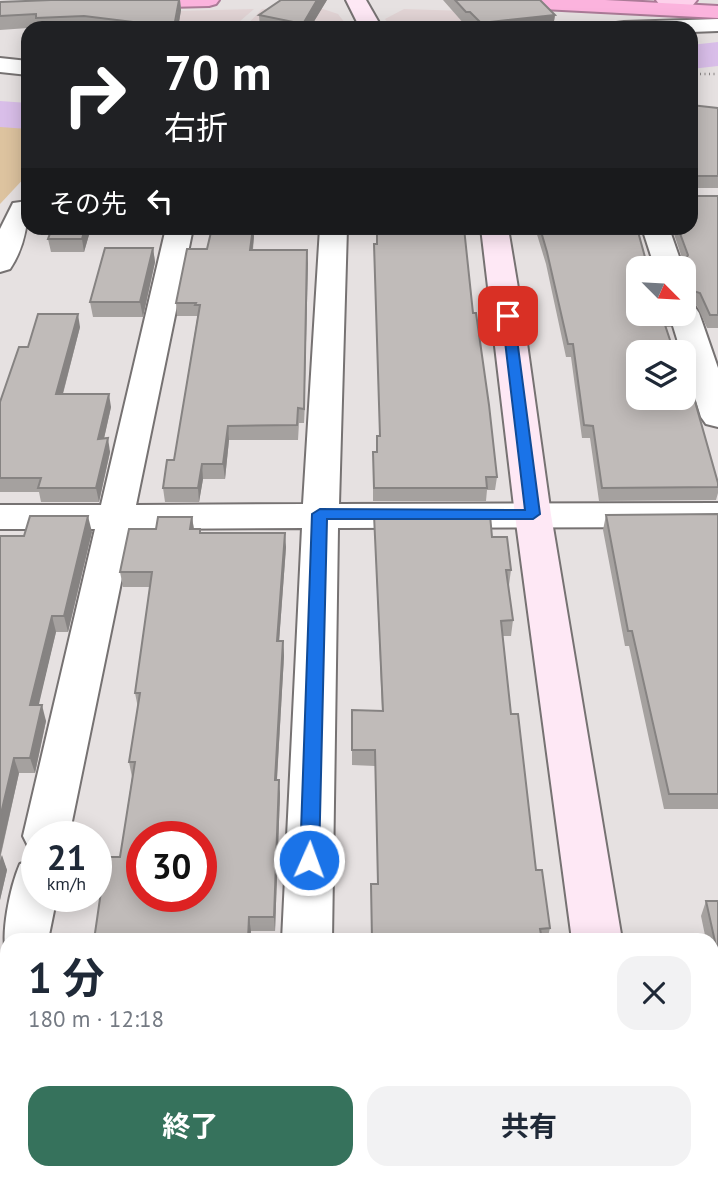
<!DOCTYPE html>
<html lang="ja">
<head>
<meta charset="utf-8">
<style>
	body { margin:0; font-family:"PT Sans","Noto Sans JP",sans-serif; background:#f2f2f3; color:#1f2937; height:100vh; display:flex; flex-direction:column; font-size:26px; white-space:nowrap }
	* { box-sizing:border-box; margin:0 }
	p { font-size:23px; color:#747a83 }
	.icon { flex:none; width:38px; height:38px; fill:none; stroke:currentColor; stroke-width:2; stroke-linecap:round; stroke-linejoin:round }
	.map { position:relative; flex:1; overflow:hidden }
	.drawer { position:absolute; left:0px; top:933px; width:719px; height:247px; display:flex; flex-direction:column; background:#fff; border-radius:21px 21px 0 0; box-shadow:0 4px 18px #0003 }
	.drawer>* { flex:none }
	.hud { position:absolute; left:21px; top:21px; width:677px; height:214px; border-radius:21px; box-shadow:0 4px 18px #0003; background:#202124; color:#fff; overflow:hidden }
	.needle { width:46px; rotate:114deg }
	.tools { position:absolute; left:626px; top:256px; display:grid; gap:14px }
	.tools a { display:grid; place-items:center; width:70px; height:70px; border-radius:14px; background:#fff; box-shadow:0 4px 18px #0003; font-size:35px }
	.speed { position:absolute; left:21px; top:821px; display:flex; gap:14px; font-size:35px; font-weight:700; text-align:center }
	.speed>* { display:grid; place-content:center; width:91px; height:91px; border-radius:50%; background:#fff; box-shadow:0 4px 18px #0003; line-height:1 }
	.speed small { font-size:18px; font-weight:400 }
	.speed .limit { border:10px solid #d22; background:#fff; color:#111 }
	.pin { position:absolute; display:grid; place-items:center; width:60px; height:60px; color:#fff; margin:-30px; border-radius:14px; box-shadow:0 4px 10px #0006 }
	.me { position:absolute; width:77px; margin:-38px; rotate:2deg; stroke-linejoin:round; filter:drop-shadow(0 0 5px #0008) }
	.turn { display:flex; align-items:center; gap:24px; height:147px; padding:0 28px; font-size:32px }
	.turn .icon { width:91px; height:91px; stroke-width:2.5 }
	.turn b { display:block; font-size:49px; line-height:60px }
	.then { display:flex; align-items:center; height:66px; padding:0 28px; background:#0003; gap:14px; font-size:26px }
	.round { display:grid; place-items:center; flex:none; width:74px; height:74px; border-radius:21px; background:#f2f2f3 }
	.summary { display:flex; align-items:center; justify-content:space-between; height:119px; padding:0 28px }
	h1 { font-size:42px; font-weight:700; line-height:52px }
	.action { display:flex; gap:14px; margin-top:auto; padding:14px 28px }
	.action a { flex:1; height:80px; border-radius:21px; background:#36725c; color:#fff; font-size:28px; font-weight:700; line-height:80px; text-align:center }
	.action a+a { background:#f2f2f3; color:#1f2937 }
	.map>svg:first-child { display:block }
</style>
</head>
<body>
<div class="map">
<svg width="718" height="1179" viewBox="0 0 718 1179">
	<rect width="100%" height="100%" fill="#e6e1e1"/>
	<!-- built -->
	<g fill="#e2d4d5">
		<polygon points="320,8 338,14 349,28 244,28 262,9"/>
		<polygon points="254,9 232,28 148,28 175,11"/>
		<polygon points="404,9 497,12 510,28 392,28 385,19"/>
	</g>
	<!-- green -->
	<polygon fill="#ddc39f" points="0,119 28,122 28,174 0,204"/>
	<g fill="none" stroke-linecap="round" stroke-linejoin="round">
		<!-- river -->
		<g fill="#d9bee9" fill-rule="evenodd">
			<polygon points="718,42 718,66 691,69 691,45"/>
			<polygon points="0,101 28,103 28,129 0,127"/>
		</g>
		<defs>
			<g id="street">
				<polygon points="718,19 718,31 691,32 691,28 613,28 616,23 624,22"/>
				<polygon points="0,58 28,61 28,75 0,72"/>
				<path d="M28 201C28 225 24 248 10 269L0 272V229L13 203Z"/>
				<polygon points="166,228 193,228 136,505 303,504 320,228 347,228 339,504 718,503 718,527 338,528 332,940 282,940 302,528 132,529 69,836 37,836 37,852 30,850 23,836 95,529 0,529 0,505 101,505"/>
				<polygon points="642,228 669,228 683,268 655,268"/>
				<polygon points="684,304 695,307 699,313 718,368 718,427 706,424 701,417 684,362 684,352 681,352 669,313 684,313"/>
				<path d="M37 858V896H57L48 940H7V956C0 936 10 887 20 864Z"/>
				<polygon points="7,990 7,1068 0,1071 0,992"/>
				<rect x="272" y="1172" width="56" height="7"/>
			</g>
			<g id="secondary">
				<polygon points="346,0 366,0 382,28 360,28"/>
				<polygon points="481,228 508,228 526,336 551,515 622,940 572,940 515,515"/>
				<polygon points="606,1172 662,1172 663,1179 607,1179"/>
			</g>
			<path id="primary" d="M656 0H697C683 19 669 19 656 0Z"/>
			<g id="highway">
				<polygon points="118,0 219,0 216,4 209,6 127,8 120,6"/>
				<polygon points="475,0 605,0 718,6 718,18 485,6 478,4"/>
			</g>
		</defs>
		<!-- street casing -->
		<use href="#street" stroke="#767272" stroke-width="4"/>
		<!-- secondary casing -->
		<use href="#secondary" stroke="#767272" stroke-width="4"/>
		<!-- primary casing -->
		<use href="#primary" stroke="#ab7b97" stroke-width="4"/>
		<!-- highway casing -->
		<use href="#highway" stroke="#ab7b97" stroke-width="4"/>
		<!-- path -->
		<polyline stroke="#898585" stroke-width="2.5" stroke-dasharray="1 3.5" stroke-linecap="butt" points="691,74 718,74"/>
		<!-- street -->
		<use href="#street" fill="#fff" fill-rule="evenodd"/>
		<!-- secondary -->
		<use href="#secondary" fill="#fee8f5" fill-rule="evenodd"/>
		<!-- primary -->
		<use href="#primary" fill="#fdd1eb" fill-rule="evenodd"/>
		<!-- highway -->
		<use href="#highway" fill="#fbb3dd" fill-rule="evenodd"/>
	</g>
	<!-- wall -->
	<g fill="#a5a19f">
		<polygon points="51,0 180,0 181,10 178,28 28,28 0,30 0,2"/>
		<polygon points="327,0 310,28 260,28 259,15"/>
		<polygon points="443,0 540,0 555,15 553,27 473,28 470,25 465,25"/>
		<polygon points="691,105 718,108 718,188 692,188 692,196 718,196 718,328 707,328 697,306 685,301 684,268 664,268 666,258 682,258 672,228 691,228"/>
		<polygon points="52,228 91,228 84,252 51,252 48,239"/>
		<polygon points="535,228 637,228 663,322 663,313 673,313 671,327 665,327 718,483 718,493 716,500 599,501 590,438 582,438 571,357 566,357 546,264"/>
		<polygon points="254,236 253,250 307,250 304,423 299,423 298,440 229,440 225,479 203,479 199,502 165,502 163,488 174,460 197,319 197,316 177,316 176,303 207,249"/>
		<polygon points="374,244 473,313 497,477 495,490 487,490 486,501 373,501 373,452 376,452 380,436"/>
		<polygon points="153,248 155,262 143,317 93,317 90,302"/>
		<polygon points="80,327 63,394 111,407 104,438 110,452 99,502 41,502 39,492 0,492 0,402 28,347"/>
		<polygon points="718,514 718,809 664,809 629,646 625,646 603,530 606,515"/>
		<polygon points="374,515 492,537 511,570 509,585 508,585 513,620 511,636 503,636 511,714 536,870 550,928 547,940 372,940 378,884 375,766 352,765 352,750 382,711"/>
		<polygon points="192,517 194,529 200,529 201,533 286,547 279,641 283,641 284,656 277,780 280,794 275,931 251,931 250,940 94,940 120,857 132,777 129,762 138,708 135,693 150,587 123,587 120,572 156,529"/>
		<polygon points="92,532 68,632 56,632 38,705 46,721 35,773 19,773 1,855 7,870 0,900 0,536 24,536"/>
		<polygon points="706,901 718,901 718,980 715,980 712,968 712,940 706,940 701,916"/>
		<polygon points="715,1091 718,1091 718,1144 712,1120 712,1096"/>
	</g>
	<!-- shaded-wall -->
	<g fill="#868382">
		<polygon points="179,0 180,0 181,10 178,28 175,28"/>
		<polygon points="317,0 327,0 310,28 303,28 303,24"/>
		<polygon points="555,15 553,27 481,28 481,23"/>
		<polygon points="85,228 91,228 84,252 82,239"/>
		<polygon points="253,228 254,236 251,264 250,250"/>
		<polygon points="153,248 155,262 143,317 140,302"/>
		<polygon points="307,250 308,263 304,423 304,409"/>
		<polygon points="78,314 80,327 59,408 56,394"/>
		<polygon points="109,394 111,407 101,452 98,439"/>
		<polygon points="228,426 229,440 225,479 223,464"/>
		<polygon points="108,438 110,452 99,502 96,488"/>
		<polygon points="202,464 203,479 199,502 198,488"/>
		<polygon points="88,516 92,532 68,632 64,616"/>
		<polygon points="192,517 194,531 190,529"/>
		<polygon points="285,533 286,547 278,656 277,641"/>
		<polygon points="52,616 56,632 35,721 30,705"/>
		<polygon points="283,641 284,656 276,794 275,780"/>
		<polygon points="42,705 46,721 35,773 30,758"/>
		<polygon points="14,758 19,773 0,857 0,818"/>
		<polygon points="279,780 280,794 275,931 274,917"/>
		<polygon points="2,855 7,870 0,900 0,861"/>
		<polygon points="249,917 251,931 250,940 248,940"/>
	</g>
	<!-- building -->
	<g fill="#c0bbb9" stroke="#868382" stroke-width="2" fill-rule="evenodd">
		<polygon points="51,0 179,0 174,27 84,16 36,18 36,14 0,16 0,2"/>
		<polygon points="281,0 317,0 303,24 259,15"/>
		<polygon points="455,0 540,0 555,15 481,23 470,12 466,12"/>
		<polygon points="691,105 718,108 718,176 691,176 692,196 718,196 718,315 710,315 700,293 687,289 684,291 684,268 666,268 666,258 686,258 688,255 678,228 691,228"/>
		<polygon points="52,228 85,228 82,239 48,239"/>
		<polygon points="212,228 253,228 250,250 307,250 304,409 298,408 297,425 228,426 223,464 202,464 198,488 163,488 167,460 174,460 200,305 195,305 196,303 176,303 187,249 207,249"/>
		<polygon points="377,228 464,228 473,313 476,313 489,405 497,477 486,477 487,488 374,488 373,452 377,452 377,436 380,436 374,244 377,244"/>
		<polygon points="540,228 637,228 648,268 639,268 639,313 661,313 674,352 639,352 639,397 684,397 684,383 689,398 694,398 718,483 718,487 602,488 593,426 584,425 573,344 568,344 547,252"/>
		<polygon points="105,248 153,248 140,302 90,302"/>
		<polygon points="38,314 78,314 56,394 109,394 98,439 108,438 96,488 38,488 41,478 0,478 0,402 19,347 28,347"/>
		<polygon points="718,514 718,794 669,794 632,631 628,631 606,515"/>
		<polygon points="374,515 490,515 492,537 507,537 511,570 506,570 513,620 501,621 511,714 518,714 536,870 542,870 550,928 540,929 542,940 372,940 371,884 378,884 375,750 352,750 352,710 383,711"/>
		<polygon points="30,516 88,516 64,616 52,616 30,705 42,705 30,758 14,758 0,818 0,536 24,536"/>
		<path d="M158 517H192L190 529H200V533H285L277 641H283L275 780H279L274 917H249L248 940H94L106 857H120L135 762H129L140 693H135L152 572H120L129 529H156ZM142 836H201V896H142Z"/>
		<polygon points="706,901 718,901 718,955"/>
		<polygon points="715,1091 718,1091 718,1105"/>
	</g>
	<!-- route -->
	<polygon fill="#1a73e8" stroke="#114b97" stroke-width="2" points="508,312 514,316 540,514 533,519 327,519 319,860 316,866 309,868 302,866 300,860 312,514 320,509 525,510 502,316"/>
</svg>
<div class="tools">
<a><svg class="needle" viewBox="-14 -14 28 28"><path d="M0-13l5 13h-10z" fill="#e53935"/><path d="M0 13l5-13h-10z" fill="#747a83"/></svg></a>
<a><svg class="icon" aria-label="layers" viewBox="0 0 24 24"><path d="M12 4l9 5-9 5-9-5zM3 14l9 5 9-5"/></svg></a>
</div>
<div class="speed"><div>21<small>km/h</small></div><div class="limit">30</div></div>
<div class="pin" style="left:508px;top:316px;background:#d93025"><svg class="icon" aria-label="arrive" viewBox="0 0 24 24"><path d="M6 21V4h12l-3 4 3 4H6"/></svg></div>
<svg class="me" style="left:309px;top:860px" viewBox="-20 -20 40 40"><circle r="17" fill="#1a73e8" stroke="#fff" stroke-width="3"/><path d="M0-11L8 9 0 5-8 9z" fill="#fff"/></svg>
<div class="hud">
<div class="turn"><svg class="icon" aria-label="right" viewBox="0 0 24 24"><path d="M7 20v-9h11M14 6l5 5-5 5"/></svg><div><b>70 m</b>右折</div></div>
<div class="then">その先<svg class="icon" aria-label="left" viewBox="0 0 24 24"><path d="M17 20v-9H6M10 6l-5 5 5 5"/></svg></div>
</div>
<section class="drawer">
<div class="summary"><div><h1>1 分</h1><p>180 m · 12:18</p></div><a class="round"><svg class="icon" aria-label="close" viewBox="0 0 24 24"><path d="M6 6l12 12M18 6L6 18"/></svg></a></div>
<div class="action"><a>終了</a><a>共有</a></div>
</section>
</div>
</body>
</html>
